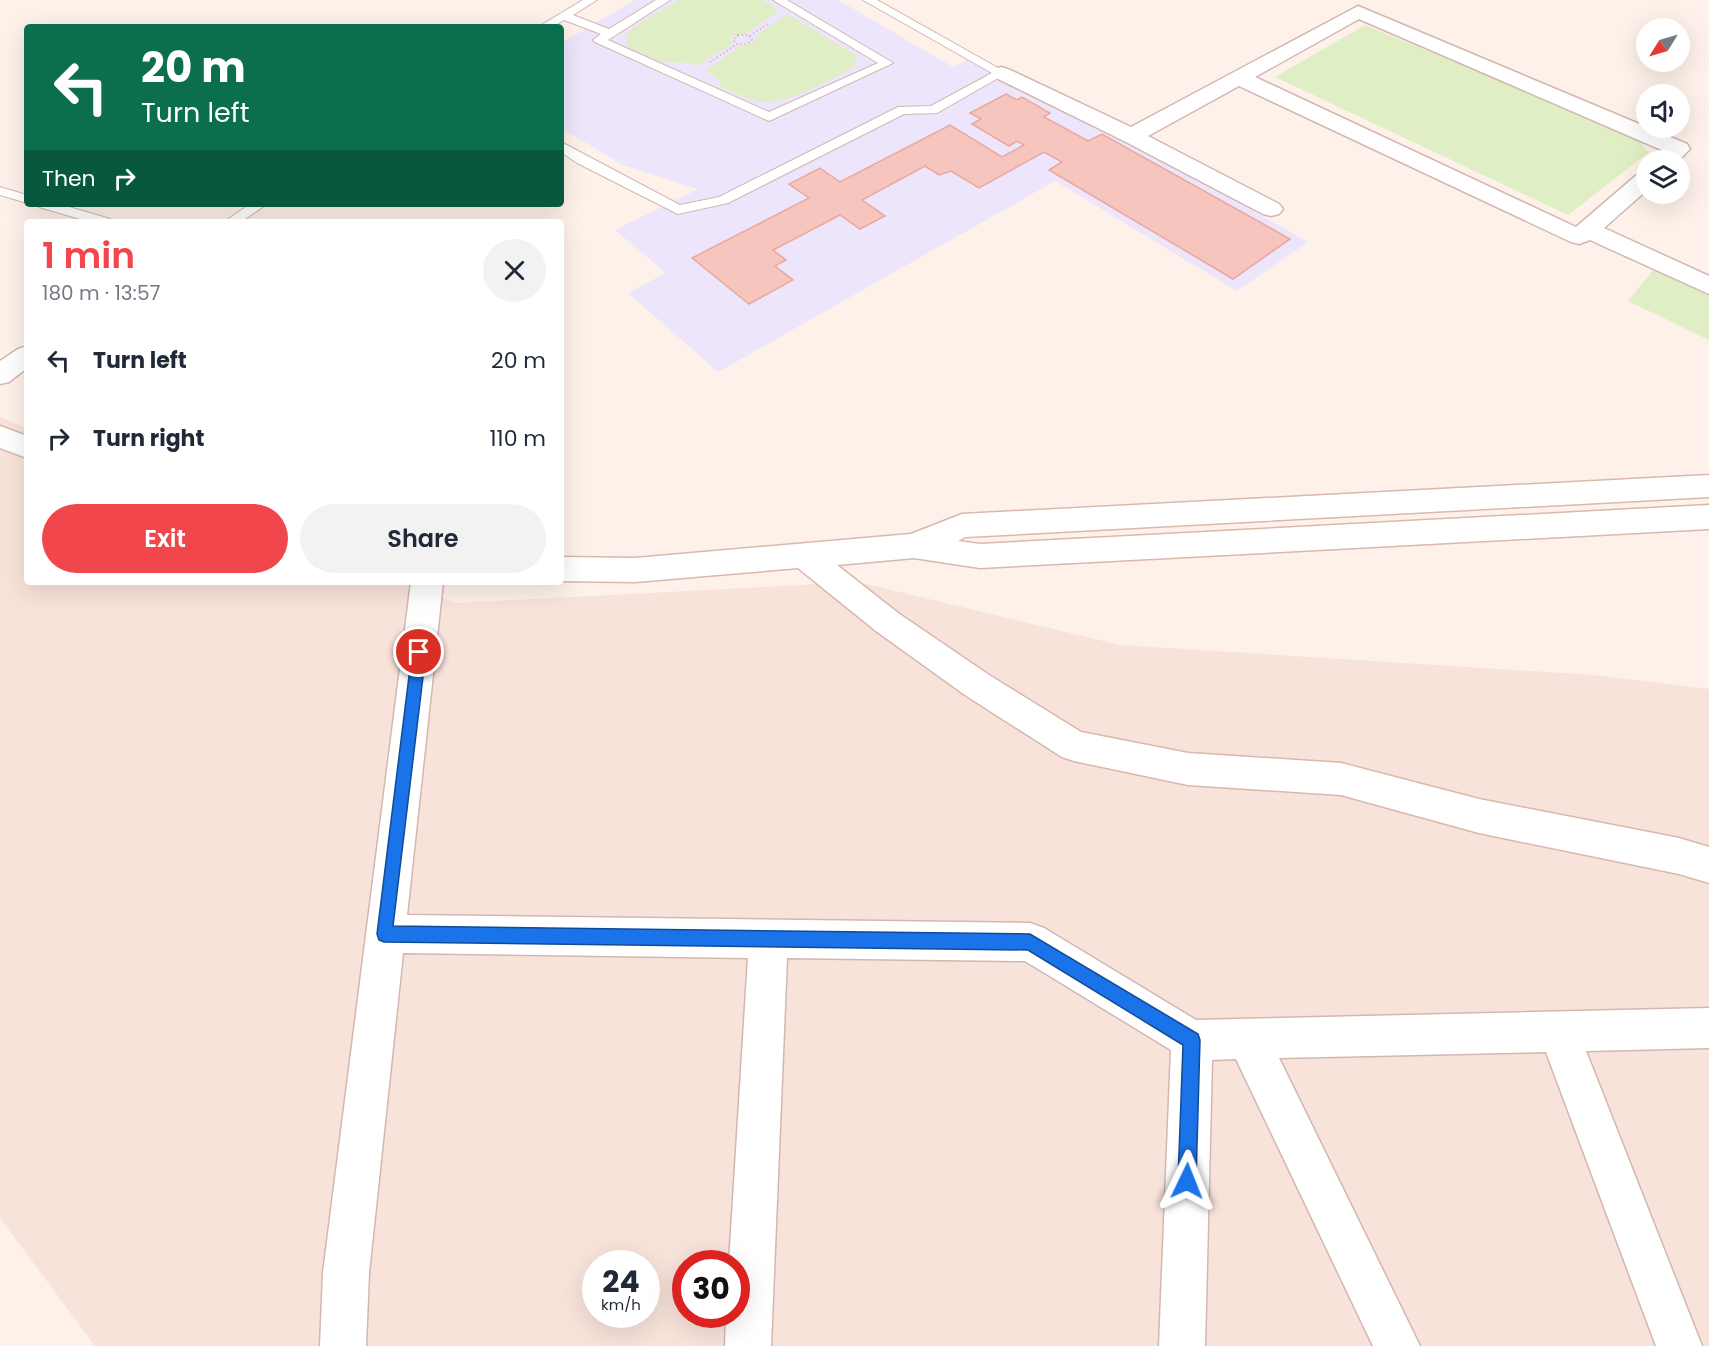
<!DOCTYPE html>
<html lang="en">
<head>
<meta charset="utf-8">
<style>
	body { margin:0; font-family:Poppins,sans-serif; background:#f2f2f3; color:#1f2937; height:100vh; display:flex; flex-direction:column; font-size:22px; white-space:nowrap }
	* { box-sizing:border-box; margin:0 }
	p { font-size:20px; color:#747a83 }
	.icon { flex:none; width:33px; height:33px; fill:none; stroke:currentColor; stroke-width:2; stroke-linecap:round; stroke-linejoin:round }
	.map { position:relative; flex:1; overflow:hidden }
	.drawer { position:absolute; left:24px; top:219px; width:540px; height:366px; display:flex; flex-direction:column; background:#fff; border-radius:6px; box-shadow:0 6px 24px #0002 }
	.drawer>* { flex:none }
	.top-card { position:absolute; left:24px; top:24px; width:540px; height:183px; border-radius:6px; box-shadow:0 6px 24px #0002; background:#0b6e4f; color:#fff; overflow:hidden }
	.needle { width:39px; rotate:233deg }
	.buttons { position:absolute; left:1636px; top:18px; display:grid; gap:12px }
	.buttons a { display:grid; place-items:center; width:54px; height:54px; border-radius:50%; background:#fff; box-shadow:0 6px 24px #0002; font-size:30px }
	.speed { position:absolute; left:582px; top:1250px; display:flex; gap:12px; font-size:30px; font-weight:700; text-align:center }
	.speed>* { display:grid; place-content:center; width:78px; height:78px; border-radius:50%; background:#fff; box-shadow:0 6px 24px #0002; line-height:1 }
	.speed small { font-size:15px; font-weight:400 }
	.speed .limit { border:9px solid #d22; background:#fff; color:#111 }
	.pin { position:absolute; display:grid; place-items:center; width:51px; height:51px; color:#fff; margin:-26px; border:3px solid #fff; border-radius:50%; box-shadow:0 2px 6px #0007 }
	.me { position:absolute; width:66px; margin:-33px; rotate:2deg; stroke-linejoin:round; filter:drop-shadow(0 0 4px #0008) }
	.turn { display:flex; align-items:center; gap:21px; height:126px; padding:0 18px; font-size:27px }
	.turn .icon { width:78px; height:78px; stroke-width:2.5 }
	.turn b { display:block; font-size:42px; line-height:51px }
	.then { display:flex; align-items:center; height:57px; padding:0 18px; background:#0003; gap:12px; font-size:22px }
	.round { display:grid; place-items:center; flex:none; width:63px; height:63px; border-radius:32px; background:#f2f2f3 }
	.headline { display:flex; align-items:center; justify-content:space-between; height:102px; padding:0 18px }
	h1 { font-size:36px; font-weight:600; line-height:45px; color:#f0464c }
	.primary-button { display:flex; gap:12px; margin-top:auto; padding:12px 18px }
	.primary-button a { flex:1; height:69px; border-radius:36px; background:#f0464c; color:#fff; font-size:24px; font-weight:600; line-height:69px; text-align:center }
	.primary-button a+a { background:#f2f2f3; color:#1f2937 }
	ul { padding:0; list-style:none }
	li { display:flex; align-items:center; gap:18px; height:78px; padding:0 18px }
	li div { flex:1 }
	li b { display:block; font-size:22px }
	li em { font-style:normal }
	.map>svg:first-child { display:block }
</style>
</head>
<body>
<div class="map">
<svg width="1709" height="1346" viewBox="0 0 1709 1346">
	<rect width="100%" height="100%" fill="#fef1e9"/>
	<!-- residential -->
	<path fill="#f8e3da" fill-rule="evenodd" d="M0 417 27 428V582H403L455 603 858 582 1120 645 1594 675 1709 689V1346H95L0 1218ZM596 1263H646V1314H596ZM686 1263H736V1314H686Z"/>
	<!-- education -->
	<polygon fill="#ede5fb" points="635,0 838,0 953,67 977,55 1308,242 1237,291 1055,181 718,372 628,293 666,273 615,230 698,189 623,165 561,128 561,43"/>
	<!-- green -->
	<g fill="#e0eec5">
		<polygon points="679,0 763,0 779,11 747,33 730,37 732,44 697,66 686,63 662,62 630,49 626,43 627,35 632,28"/>
		<path d="M787 14 857 56 855 67C828 80 789 106 759 101 746 99 732 91 719 86L720 81 714 75 705 71 740 46 755 42V36Z"/>
		<polygon points="1365,25 1626,133 1640,142 1649,152 1568,215 1275,77"/>
		<polygon points="1654,269 1709,294 1709,340 1628,301"/>
	</g>
	<!-- building -->
	<polygon fill="#f6c6be" stroke="#eaa79d" stroke-width="1.5" points="1006,94 1017,100 1022,97 1050,113 1044,117 1088,141 1102,134 1290,239 1233,279 1049,170 1062,162 1044,152 979,188 951,171 939,175 925,166 862,200 885,216 860,229 840,215 773,250 786,260 775,266 793,280 749,304 692,258 809,198 789,184 820,168 840,182 950,125 1002,157 1024,145 1017,141 1009,146 972,124 981,119 970,113"/>
	<g fill="none" stroke-linecap="round" stroke-linejoin="round">
		<defs>
			<g id="lane">
				<polygon points="583,0 597,0 573,15 609,29 656,0 670,0 608,40 769,112 878,63 773,0 787,0 893,63 769,121 595,42 593,40 601,34 564,20 552,27 538,27"/>
				<polygon points="863,0 877,0 1007,73 937,113 904,114 728,203 678,214 577,163 561,152 561,142 680,205 719,197 898,107 931,106 992,73"/>
				<polygon points="0,187 27,195 27,203 0,195"/>
				<polygon points="37,204 59,204 110,219 112,222 90,222 39,207"/>
				<polygon points="250,204 267,204 241,222 224,222"/>
			</g>
			<g id="street">
				<polygon points="1358,6 1687,144 1690,149 1679,160 1655,160 1664,151 1359,19 1255,77 1576,227 1639,173 1647,171 1647,190 1604,228 1709,276 1709,294 1590,240 1579,244 1571,242 1239,86 1148,136 1279,204 1283,209 1279,214 1271,216 1263,214 1124,141 994,77 991,73 994,69 1001,67 1008,69 1131,127"/>
				<polygon points="27,346 27,368 9,382 0,384 0,361 18,349"/>
				<polygon points="411,582 443,582 407,915 1030,923 1044,928 1196,1020 1709,1008 1709,1048 1586,1051 1702,1346 1656,1346 1546,1052 1279,1058 1420,1346 1373,1346 1236,1059 1212,1060 1205,1346 1159,1346 1171,1050 1025,961 787,958 771,1346 725,1346 726,1314 736,1314 736,1263 729,1263 748,958 403,953 369,1273 366,1346 320,1346 323,1273"/>
			</g>
			<g id="secondary">
				<polygon points="0,426 27,436 27,458 0,448"/>
				<polygon points="1709,475 1709,497 965,537 958,541 980,544 1709,505 1709,529 980,568 914,558 837,565 898,613 989,675 1081,732 1188,753 1341,763 1479,799 1679,838 1709,847 1709,883 1679,874 1479,833 1341,795 1188,785 1074,761 1062,757 965,695 876,631 798,568 635,582 561,581 561,557 635,558 911,534 962,514"/>
			</g>
		</defs>
		<!-- lane casing -->
		<use href="#lane" stroke="#d4b6b0" stroke-width="2"/>
		<!-- street casing -->
		<use href="#street" stroke="#d4b6b0" stroke-width="3"/>
		<!-- secondary casing -->
		<use href="#secondary" stroke="#dab7af" stroke-width="3"/>
		<!-- path -->
		<g stroke="#dca8a0" stroke-width="2" stroke-dasharray="1 3" stroke-linecap="butt">
			<polygon points="738,35 748,35 752,40 746,44 737,44 733,40"/>
			<polyline points="750,36 769,23"/>
			<polyline points="710,62 737,44"/>
		</g>
		<!-- lane -->
		<use href="#lane" fill="#fff" fill-rule="evenodd"/>
		<!-- street -->
		<use href="#street" fill="#fff" fill-rule="evenodd"/>
		<!-- secondary -->
		<use href="#secondary" fill="#fff" fill-rule="evenodd"/>
	</g>
	<!-- route -->
	<polygon fill="#1a73e8" stroke="#114b97" stroke-width="1.5" points="419,647 424,648 426,652 393,926 1030,934 1198,1034 1200,1040 1196,1181 1194,1188 1187,1190 1181,1188 1178,1181 1183,1045 1028,950 384,942 379,940 377,934 412,652 414,648"/>
</svg>
<div class="buttons">
<a><svg class="needle" viewBox="-14 -14 28 28"><path d="M0-13l5 13h-10z" fill="#e53935"/><path d="M0 13l5-13h-10z" fill="#747a83"/></svg></a>
<a><svg class="icon" aria-label="sound" viewBox="0 0 24 24"><path d="M4 9h4l5-4v14l-5-4H4zM17 9q2 3 0 6"/></svg></a>
<a><svg class="icon" aria-label="layers" viewBox="0 0 24 24"><path d="M12 4l9 5-9 5-9-5zM3 14l9 5 9-5"/></svg></a>
</div>
<div class="speed"><div>24<small>km/h</small></div><div class="limit">30</div></div>
<div class="pin" style="left:419px;top:652px;background:#d93025"><svg class="icon" aria-label="arrive" viewBox="0 0 24 24"><path d="M6 21V4h12l-3 4 3 4H6"/></svg></div>
<svg class="me" style="left:1187px;top:1181px" viewBox="-20 -20 40 40"><path d="M0-17L14 15 0 8-14 15z" fill="#1a73e8" stroke="#fff" stroke-width="4"/></svg>
<div class="top-card">
<div class="turn"><svg class="icon" aria-label="left" viewBox="0 0 24 24"><path d="M17 20v-9H6M10 6l-5 5 5 5"/></svg><div><b>20 m</b>Turn left</div></div>
<div class="then">Then<svg class="icon" aria-label="right" viewBox="0 0 24 24"><path d="M7 20v-9h11M14 6l5 5-5 5"/></svg></div>
</div>
<section class="drawer">
<div class="headline"><div><h1>1 min</h1><p>180 m · 13:57</p></div><a class="round"><svg class="icon" aria-label="close" viewBox="0 0 24 24"><path d="M6 6l12 12M18 6L6 18"/></svg></a></div>
<ul>
<li><svg class="icon" aria-label="left" viewBox="0 0 24 24"><path d="M17 20v-9H6M10 6l-5 5 5 5"/></svg><div><b>Turn left</b></div><em>20 m</em></li>
<li><svg class="icon" aria-label="right" viewBox="0 0 24 24"><path d="M7 20v-9h11M14 6l5 5-5 5"/></svg><div><b>Turn right</b></div><em>110 m</em></li>
</ul>
<div class="primary-button"><a>Exit</a><a>Share</a></div>
</section>
</div>
</body>
</html>
